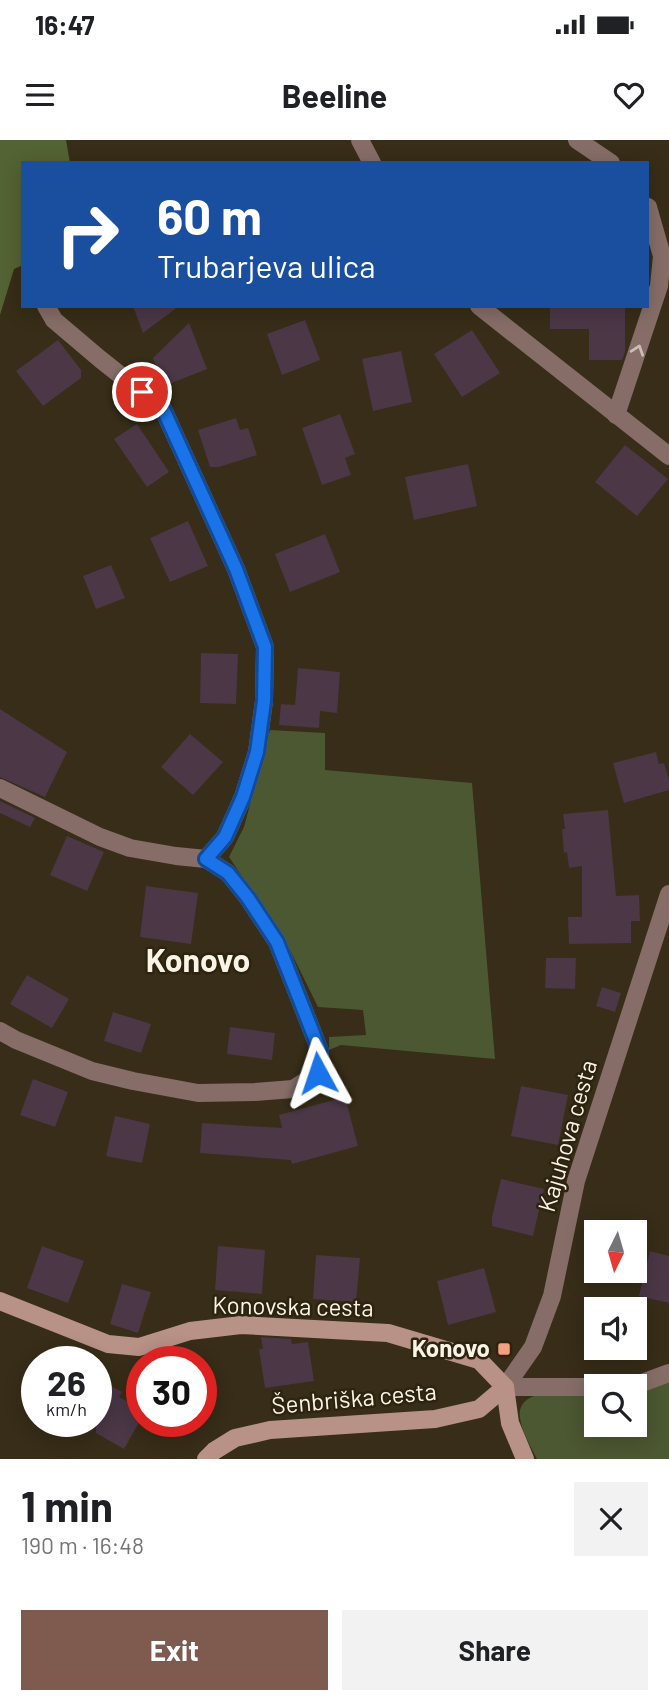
<!DOCTYPE html>
<html lang="en">
<head>
<meta charset="utf-8">
<style>
	body { margin:0; font-family:Barlow,sans-serif; background:#f2f2f2; color:#202124; height:100vh; display:flex; flex-direction:column; font-size:26px; white-space:nowrap }
	* { box-sizing:border-box; margin:0 }
	p { font-size:23px; color:#757577 }
	.icon { flex:none; width:38px; height:38px; fill:none; stroke:currentColor; stroke-width:2; stroke-linecap:round; stroke-linejoin:round }
	.map { position:relative; height:1319px; overflow:hidden }
	.panel { display:flex; flex-direction:column; background:#fff; flex:1 }
	.panel>* { flex:none }
	.top-card { position:absolute; left:21px; top:21px; width:628px; height:147px; border-radius:0px; box-shadow:0 4px 18px #0003; background:#1a4fa0; color:#fff; overflow:hidden }
	.needle { width:46px; rotate:185deg }
	.controls { position:absolute; left:584px; top:1080px; display:grid; gap:14px }
	.controls a { display:grid; place-items:center; width:63px; height:63px; border-radius:0px; background:#fff; box-shadow:0 4px 18px #0003; font-size:35px }
	.speed { position:absolute; left:21px; top:1206px; display:flex; gap:14px; font-size:35px; font-weight:700; text-align:center }
	.speed>* { display:grid; place-content:center; width:91px; height:91px; border-radius:50%; background:#fff; box-shadow:0 4px 18px #0003; line-height:1 }
	.speed small { font-size:18px; font-weight:400 }
	.speed .limit { border:10px solid #d22; background:#fff; color:#111 }
	.pin { position:absolute; display:grid; place-items:center; width:60px; height:60px; color:#fff; margin:-30px; border:4px solid #fff; border-radius:50%; box-shadow:0 2px 7px #0007 }
	.me { position:absolute; width:77px; margin:-38px; rotate:355deg; stroke-linejoin:round; filter:drop-shadow(0 0 5px #0008) }
	.turn { display:flex; align-items:center; gap:24px; height:147px; padding:0 21px; font-size:32px }
	.turn .icon { width:91px; height:91px; stroke-width:2.5 }
	.turn b { display:block; font-size:49px; line-height:60px }
	.round { display:grid; place-items:center; flex:none; width:74px; height:74px; border-radius:0px; background:#f2f2f2 }
	.overview { display:flex; align-items:center; justify-content:space-between; height:119px; padding:0 21px }
	h1 { font-size:42px; font-weight:700; line-height:52px }
	.action { display:flex; gap:14px; margin-top:auto; padding:14px 21px }
	.action a { flex:1; height:80px; border-radius:0px; background:#7f5a4e; color:#fff; font-size:28px; font-weight:700; line-height:80px; text-align:center }
	.action a+a { background:#f2f2f2; color:#202124 }
	.status { display:flex; justify-content:space-between; align-items:center; height:49px; padding:0 35px; background:#fff; direction:ltr }
	.status svg { height:19px; fill:currentColor }
	header { display:flex; justify-content:space-between; align-items:center; height:91px; padding:0 21px; background:#fff; font-size:32px; font-weight:700 }
	.map>svg:first-child { display:block }
</style>
</head>
<body>
<div class="status"><b>16:47</b><svg viewBox="0 0 49 12"><path d="M0 12V9h3v3zM5 12V6h3v6zM10 12V3h3v9zM15 12V0h3v12zM26 1h20v11H26zM47 4h2v5h-2z"/></svg></div>
<header><svg class="icon" aria-label="menu" viewBox="0 0 24 24"><path d="M4 6h16M4 12h16M4 18h16"/></svg>Beeline<svg class="icon" aria-label="heart" viewBox="0 0 24 24"><path d="M12 20l-8-8c-3-5 5-10 8-4 3-6 11-1 8 4z"/></svg></header>
<div class="map">
<svg width="669" height="1319" viewBox="0 0 669 1319">
	<rect width="100%" height="100%" fill="#372d18"/>
	<!-- green -->
	<g fill="#4c5831">
		<polygon points="270,590 325,593 325,630 472,643 495,919 341,905 329,910 329,897 366,895 363,870 318,867 284,798 229,717 244,687"/>
		<path d="M669 1242V1319H537C531 1307 522 1292 520 1278 515 1244 575 1253 597 1253V1284H635V1252Z"/>
	</g>
	<!-- forest -->
	<polygon fill="#546333" points="0,0 66,0 70,23 23,23 23,125 14,129 0,175"/>
	<!-- building -->
	<g fill="#4b3746">
		<polygon points="133,166 179,166 143,193"/>
		<polygon points="550,166 625,166 625,212 622,220 589,220 589,189 550,189"/>
		<polygon points="305,180 320,220 282,235 267,194"/>
		<polygon points="189,183 207,229 164,246 153,218"/>
		<polygon points="472,190 500,233 462,257 434,214"/>
		<polygon points="58,200 81,230 81,238 43,266 16,231"/>
		<polygon points="401,211 412,262 373,271 362,219"/>
		<polygon points="340,274 355,314 345,318 351,335 322,345 302,288"/>
		<polygon points="236,278 240,290 248,288 257,315 219,327 210,327 198,290"/>
		<polygon points="137,284 169,332 147,347 114,299"/>
		<polygon points="625,305 668,339 637,376 595,342"/>
		<polygon points="468,324 477,366 414,380 405,337"/>
		<polygon points="188,381 208,426 170,442 150,398"/>
		<polygon points="325,394 340,432 290,452 275,414"/>
		<polygon points="111,425 125,458 96,469 83,436"/>
		<polygon points="201,513 238,514 236,564 200,563"/>
		<polygon points="298,528 340,532 337,573 320,571 319,588 279,585 281,564 295,565"/>
		<polygon points="0,569 67,612 45,657 0,637"/>
		<polygon points="190,594 223,622 193,655 161,627"/>
		<polygon points="656,612 659,624 664,623 669,640 669,650 624,663 613,623"/>
		<polygon points="0,661 35,678 30,687 0,673"/>
		<polygon points="608,670 616,756 639,755 640,781 631,781 631,803 569,804 568,777 582,777 582,726 569,728 567,712 564,713 562,689 565,689 563,674"/>
		<polygon points="67,696 104,712 87,751 50,735"/>
		<polygon points="146,746 198,753 191,804 140,797"/>
		<polygon points="546,818 576,818 575,849 545,848"/>
		<polygon points="27,835 69,859 52,888 10,864"/>
		<polygon points="602,847 621,853 615,872 596,866"/>
		<polygon points="113,872 151,884 141,913 104,901"/>
		<polygon points="230,887 275,893 272,920 227,914"/>
		<polygon points="33,939 68,952 55,987 20,975"/>
		<polygon points="521,946 568,955 558,1005 511,996"/>
		<polygon points="345,957 358,1006 292,1024 291,1020 200,1013 202,983 282,988 279,975"/>
		<polygon points="115,976 150,984 142,1023 106,1016"/>
		<polygon points="501,1039 544,1049 533,1096 492,1086 492,1077"/>
		<polygon points="42,1106 84,1121 68,1163 27,1148"/>
		<polygon points="218,1106 265,1110 262,1154 215,1150"/>
		<polygon points="650,1111 669,1116 669,1163 639,1156"/>
		<polygon points="316,1115 360,1118 356,1162 313,1159"/>
		<polygon points="484,1128 496,1172 448,1185 437,1141"/>
		<polygon points="122,1144 151,1152 138,1193 110,1184"/>
		<polygon points="261,1197 291,1199 292,1204 308,1202 314,1241 265,1248 259,1209 263,1209"/>
		<polygon points="96,1238 122,1252 119,1257 142,1270 142,1277 124,1309 96,1293"/>
	</g>
	<g fill="none" stroke-linecap="round" stroke-linejoin="round">
		<!-- street -->
		<g stroke="#866d68" stroke-width="18">
			<polyline points="360,0 372,23"/>
			<polyline points="577,0 611,23"/>
			<polyline points="479,166 669,316"/>
			<polyline points="616,275 659,146 662,116 648,67"/>
			<polyline points="0,648 100,697 130,708 176,716 206,719 225,697 243,657 257,612 264,561 265,507 236,429 163,269 100,219 54,180 46,166"/>
			<polyline points="0,891 16,900 92,931 133,941 198,953 255,952 293,949 318,933 320,911 277,802 248,758 228,733 206,719"/>
			<polyline points="634,1246 669,1233"/>
			<polyline points="505,1247 533,1207 552,1156 576,1041 669,754"/>
			<polyline points="505,1247 597,1247"/>
		</g>
		<!-- secondary -->
		<g stroke="#b89187" stroke-width="18">
			<polyline points="0,1161 108,1204 139,1207 190,1191 241,1185 388,1193 479,1220 505,1247 510,1283 525,1319"/>
			<polyline points="206,1319 214,1311 235,1298 270,1290 435,1279 479,1269 505,1247"/>
		</g>
	</g>
	<!-- one-way arrows -->
	<defs><path id="oneway-chevron" d="M-2-3.5L2.5 0L-2 3.5" fill="none" stroke-width="1.6" stroke-linecap="round" stroke-linejoin="round" transform="scale(1.75)"/></defs>
	<use stroke="#ccbeb4" href="#oneway-chevron" transform="translate(638 210) rotate(-71)"/>
	<g fill="none" stroke-linecap="round" stroke-linejoin="round">
		<defs>
			<polyline id="route" points="142,252 163,269 236,429 265,507 264,561 257,612 243,657 225,697 206,719 228,733 248,758 277,802 320,911 318,933"/>
		</defs>
		<!-- route casing -->
		<use href="#route" stroke="#114b97" stroke-width="18"/>
		<!-- route -->
		<use href="#route" stroke="#1a73e8" stroke-width="12"/>
	</g>
	<!-- markers -->
	<rect fill="#f39f82" stroke="#2d230f" stroke-width="2.5" x="497" y="1202" width="14" height="14" rx="3.5"/>
	<g text-anchor="middle" stroke-width="5" stroke-linejoin="round" paint-order="stroke">
		<!-- street labels -->
		<g font-size="24" fill="#faf4e7" stroke="#2d230f">
			<text transform="translate(568 996) rotate(-74)" y="8">Kajuhova cesta</text>
			<text transform="translate(293 1167) rotate(1)" y="8">Konovska cesta</text>
			<text transform="translate(354 1259) rotate(-5)" y="8">Šenbriška cesta</text>
		</g>
		<!-- poi labels -->
		<g font-size="24" font-weight="bold" fill="#faf4e7" stroke="#2d230f" text-anchor="end">
			<text x="490" y="1217">Konovo</text>
		</g>
		<!-- district labels -->
		<g font-size="32" font-weight="bold" fill="#faf4e7" stroke="#2d230f">
			<text x="198" y="832">Konovo</text>
		</g>
	</g>
</svg>
<div class="controls">
<a><svg class="needle" viewBox="-14 -14 28 28"><path d="M0-13l5 13h-10z" fill="#e53935"/><path d="M0 13l5-13h-10z" fill="#757577"/></svg></a>
<a><svg class="icon" aria-label="sound" viewBox="0 0 24 24"><path d="M4 9h4l5-4v14l-5-4H4zM17 9q2 3 0 6"/></svg></a>
<a><svg class="icon" aria-label="search" viewBox="0 0 24 24"><circle cx="10" cy="10" r="6"/><path d="M15 15l6 6"/></svg></a>
</div>
<div class="speed"><div>26<small>km/h</small></div><div class="limit">30</div></div>
<div class="pin" style="left:142px;top:252px;background:#d93025"><svg class="icon" aria-label="arrive" viewBox="0 0 24 24"><path d="M6 21V4h12l-3 4 3 4H6"/></svg></div>
<svg class="me" style="left:318px;top:933px" viewBox="-20 -20 40 40"><path d="M0-17L14 15 0 8-14 15z" fill="#1a73e8" stroke="#fff" stroke-width="4"/></svg>
<div class="top-card">
<div class="turn"><svg class="icon" aria-label="right" viewBox="0 0 24 24"><path d="M7 20v-9h11M14 6l5 5-5 5"/></svg><div><b>60 m</b>Trubarjeva ulica</div></div>
</div>
</div>
<section class="panel">
<div class="overview"><div><h1>1 min</h1><p>190 m · 16:48</p></div><a class="round"><svg class="icon" aria-label="close" viewBox="0 0 24 24"><path d="M6 6l12 12M18 6L6 18"/></svg></a></div>
<div class="action"><a>Exit</a><a>Share</a></div>
</section>
</body>
</html>
